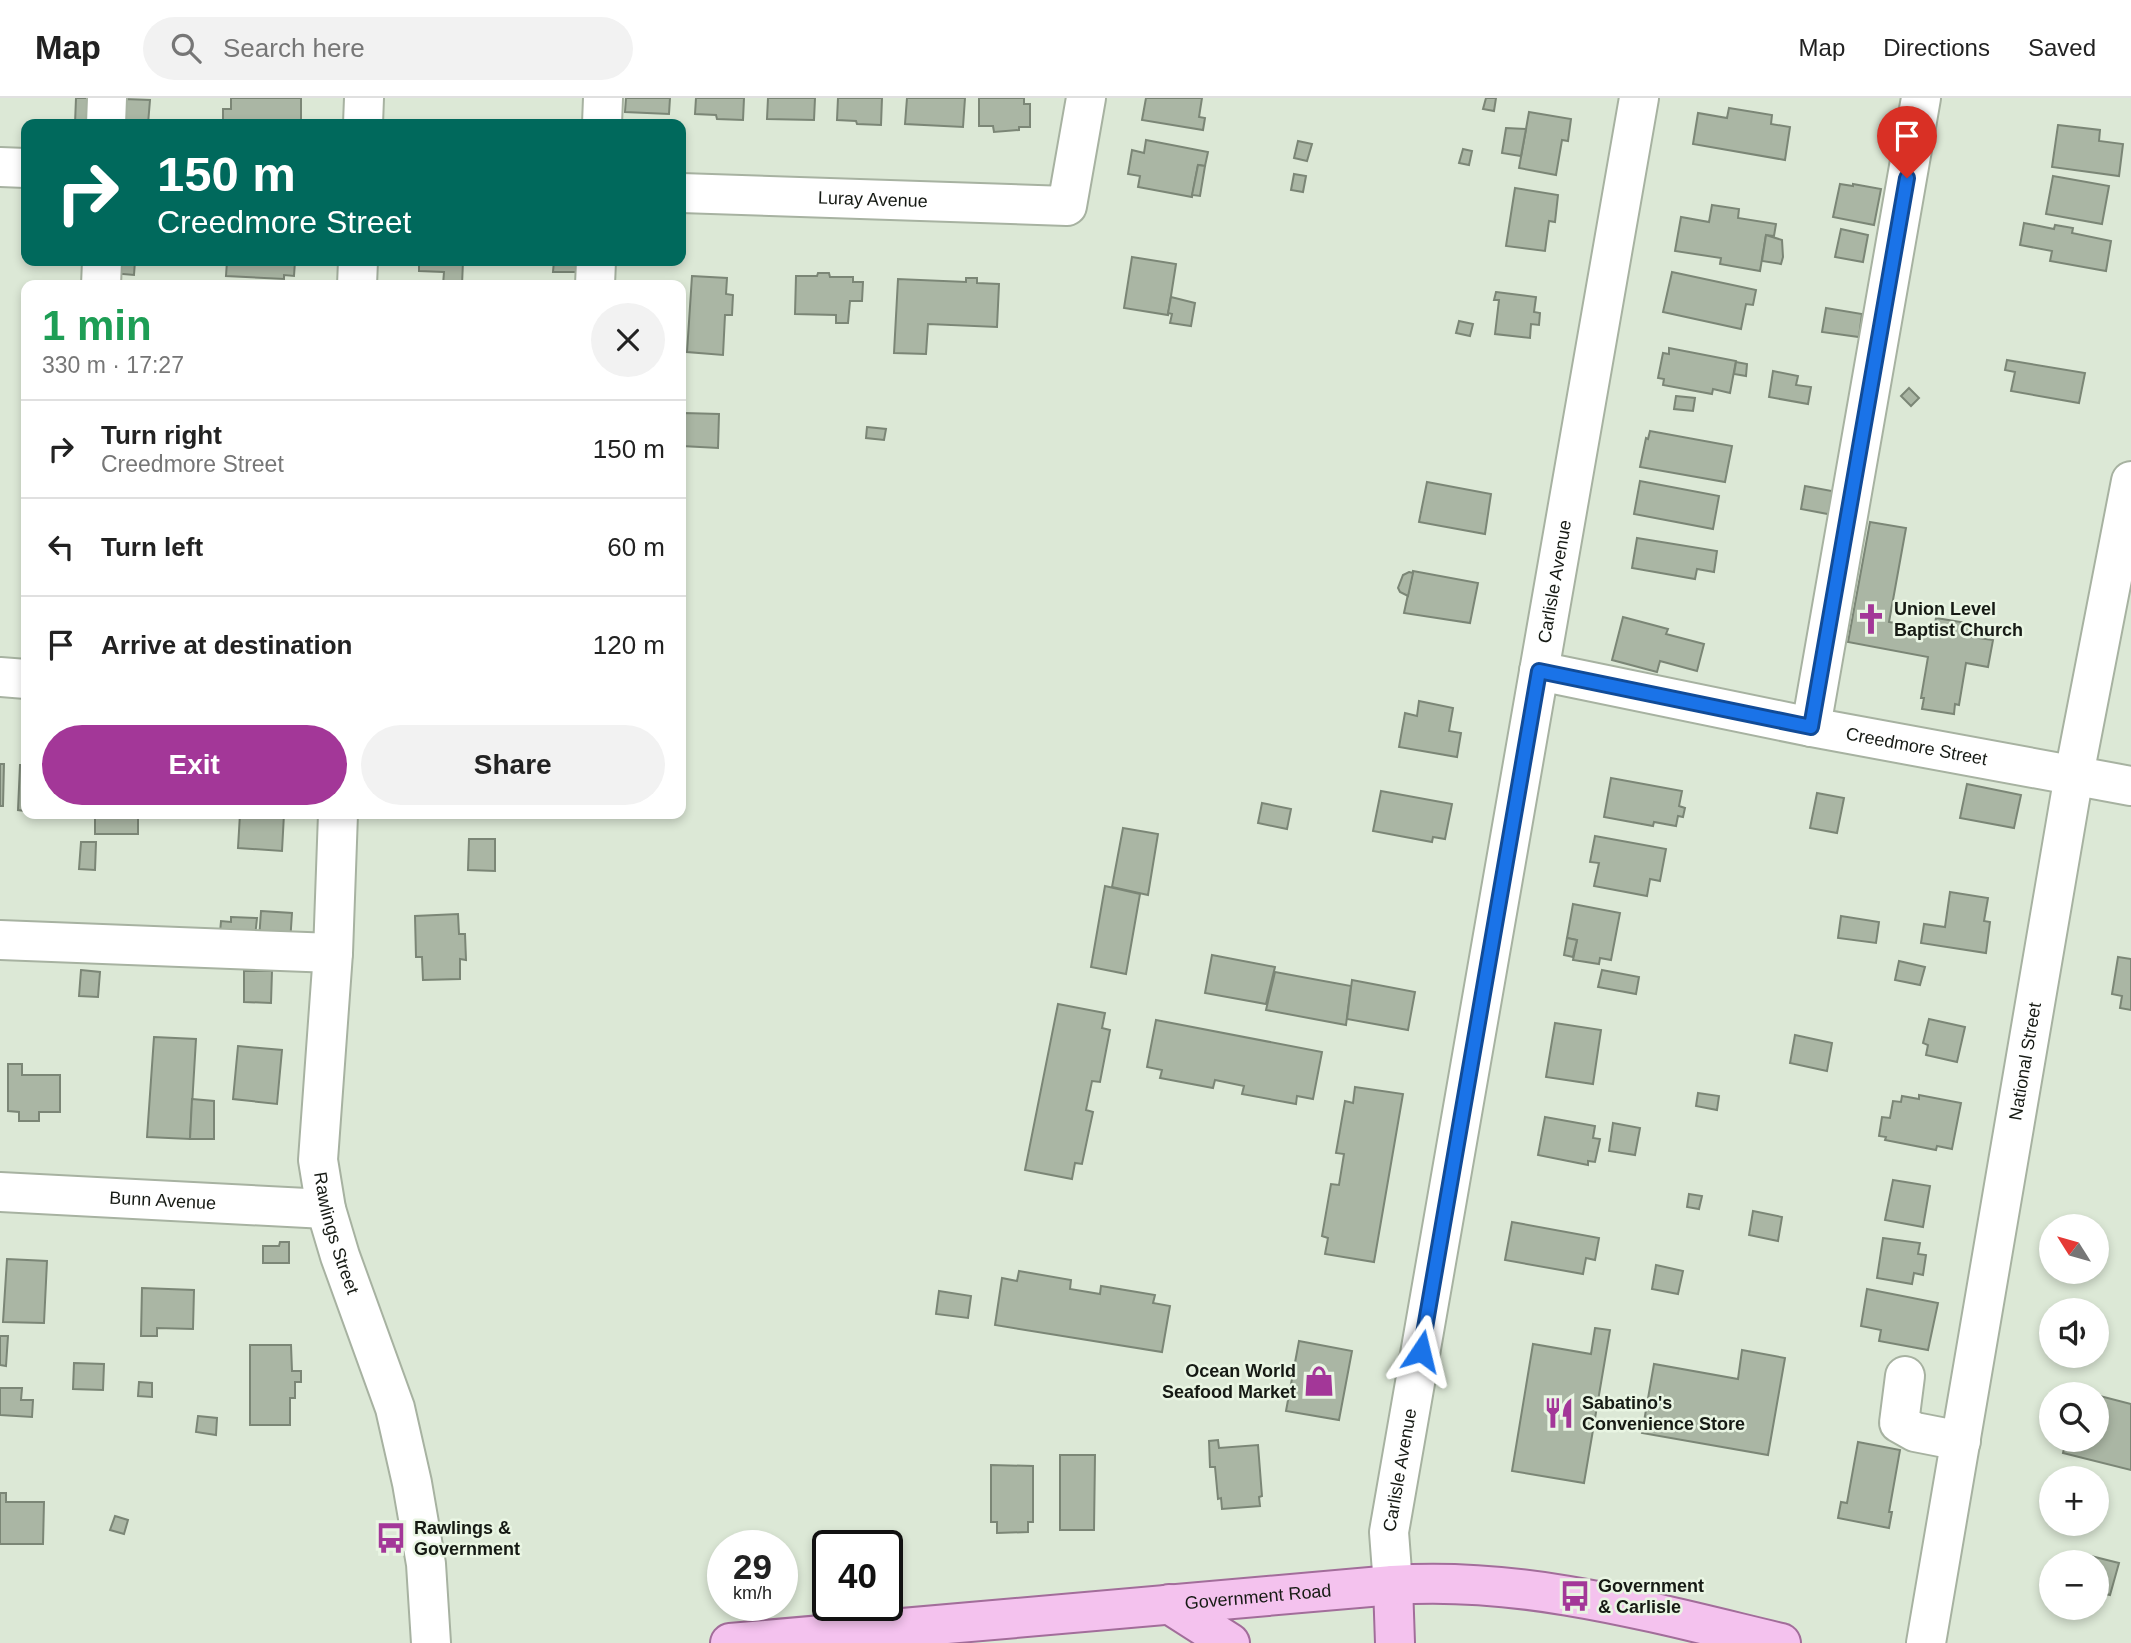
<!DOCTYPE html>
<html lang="en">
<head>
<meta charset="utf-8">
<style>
	body { margin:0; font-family:Arial,sans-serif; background:#f2f2f2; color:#222; height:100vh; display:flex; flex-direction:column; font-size:26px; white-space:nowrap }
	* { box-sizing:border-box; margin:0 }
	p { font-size:23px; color:#767676 }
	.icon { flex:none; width:38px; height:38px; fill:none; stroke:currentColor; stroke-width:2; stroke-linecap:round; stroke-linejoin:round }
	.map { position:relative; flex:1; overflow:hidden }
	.details { position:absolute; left:21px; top:182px; width:665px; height:539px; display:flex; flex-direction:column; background:#fff; border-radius:14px; box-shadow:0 4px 10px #0003 }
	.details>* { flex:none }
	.hud { position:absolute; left:21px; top:21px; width:665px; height:147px; border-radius:14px; box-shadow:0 4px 10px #0003; background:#00695c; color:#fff; overflow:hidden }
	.needle { width:46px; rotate:307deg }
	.tools { position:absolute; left:2039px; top:1116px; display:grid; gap:14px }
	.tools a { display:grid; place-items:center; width:70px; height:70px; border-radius:50%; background:#fff; box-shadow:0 4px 10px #0003; font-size:35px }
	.speed { position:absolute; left:707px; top:1432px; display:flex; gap:14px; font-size:35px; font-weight:700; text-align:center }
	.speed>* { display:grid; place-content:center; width:91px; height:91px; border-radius:50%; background:#fff; box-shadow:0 4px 10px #0003; line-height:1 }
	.speed small { font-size:18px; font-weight:400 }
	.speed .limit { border:4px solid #111; border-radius:10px; background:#fff; color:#111 }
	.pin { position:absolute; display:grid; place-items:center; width:60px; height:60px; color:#fff; margin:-72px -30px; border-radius:50% 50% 50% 0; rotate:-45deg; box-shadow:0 0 7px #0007 }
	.pin .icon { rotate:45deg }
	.me { position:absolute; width:77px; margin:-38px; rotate:10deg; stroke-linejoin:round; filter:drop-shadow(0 0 5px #0008) }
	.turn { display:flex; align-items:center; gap:24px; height:147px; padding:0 21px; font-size:32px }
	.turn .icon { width:91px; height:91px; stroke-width:2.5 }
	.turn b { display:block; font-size:49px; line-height:60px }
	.round { display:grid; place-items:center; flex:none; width:74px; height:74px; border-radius:37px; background:#f2f2f2 }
	.overview { display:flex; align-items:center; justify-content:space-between; height:119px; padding:0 21px }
	h1 { font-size:42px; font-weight:700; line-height:52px; color:#1e9e55 }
	.action { display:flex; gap:14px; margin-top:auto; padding:14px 21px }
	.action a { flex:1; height:80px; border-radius:42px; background:#a33798; color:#fff; font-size:28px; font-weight:700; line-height:80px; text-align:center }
	.action a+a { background:#f2f2f2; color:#222 }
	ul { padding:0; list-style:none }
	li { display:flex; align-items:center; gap:21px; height:98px; padding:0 21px; border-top:2px solid #e0e0e0 }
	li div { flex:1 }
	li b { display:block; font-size:26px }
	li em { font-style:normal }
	header { display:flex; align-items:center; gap:42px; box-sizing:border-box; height:98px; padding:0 35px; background:#fff; border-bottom:2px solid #e0e0e0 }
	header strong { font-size:33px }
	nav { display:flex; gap:38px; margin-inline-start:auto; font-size:24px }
	.search { width:490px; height:63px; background:#f2f2f2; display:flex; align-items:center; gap:18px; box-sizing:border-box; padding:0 24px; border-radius:38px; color:#767676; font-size:26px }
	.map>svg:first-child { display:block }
</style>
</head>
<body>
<header>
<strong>Map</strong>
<div class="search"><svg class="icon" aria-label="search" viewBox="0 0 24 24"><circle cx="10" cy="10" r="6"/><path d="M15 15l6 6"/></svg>Search here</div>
<nav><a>Map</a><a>Directions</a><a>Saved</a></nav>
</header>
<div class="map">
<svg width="2131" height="1545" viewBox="0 0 2131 1545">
	<rect width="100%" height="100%" fill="#dce8d6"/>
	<!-- building -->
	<g fill="#aab6a4" stroke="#7b8676" stroke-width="2">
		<polygon points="76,0 94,0 94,26 75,26"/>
		<polygon points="231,0 301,0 301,26 223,26 223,11 231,11"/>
		<polygon points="626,0 670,0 669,16 625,14"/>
		<polygon points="696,0 744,0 743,22 717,21 716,17 695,16"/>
		<polygon points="768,0 815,0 814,22 767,21"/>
		<polygon points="838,0 882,0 881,27 857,26 856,23 837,22"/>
		<polygon points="907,0 965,0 963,29 905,26"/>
		<polygon points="979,0 1024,0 1024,6 1030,6 1030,29 1019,29 1019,32 994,34 993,28 979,28"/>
		<polygon points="1146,0 1202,0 1199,19 1205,20 1203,32 1142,22"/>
		<polygon points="1486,0 1496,0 1494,13 1483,11"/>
		<polygon points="124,1 150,2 148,26 123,26"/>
		<polygon points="1729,10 1772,17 1771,26 1790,29 1785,62 1693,46 1698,15 1727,20"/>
		<polygon points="1529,14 1571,21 1568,43 1562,42 1556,77 1519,70"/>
		<polygon points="2058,27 2100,32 2099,43 2123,46 2119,78 2052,69"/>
		<polygon points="1506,30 1526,31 1521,58 1502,55"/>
		<polygon points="1146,42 1208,54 1205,68 1198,67 1192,99 1138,89 1140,78 1128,76 1132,52 1144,55"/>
		<polygon points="1298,43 1312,46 1307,63 1294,60"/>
		<polygon points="1463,51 1472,53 1469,67 1459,65"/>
		<polygon points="1198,67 1205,68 1200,98 1192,97"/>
		<polygon points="1294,76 1306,78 1303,94 1291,92"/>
		<polygon points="2053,78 2109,88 2102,126 2046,116"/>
		<polygon points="1840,86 1853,88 1853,86 1881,91 1874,127 1833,119"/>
		<polygon points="1515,90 1558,97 1555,124 1549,123 1545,153 1506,148"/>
		<polygon points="1712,107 1739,111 1738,120 1776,126 1774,138 1766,137 1760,173 1720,166 1721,160 1675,153 1681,119 1709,124"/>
		<polygon points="2024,125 2054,131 2055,127 2073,130 2072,135 2111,143 2106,173 2050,163 2052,153 2020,147"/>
		<polygon points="1841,131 1868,137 1863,164 1835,159"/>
		<polygon points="1766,137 1782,142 1783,159 1781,166 1762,163"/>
		<polygon points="1132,159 1176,166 1168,217 1124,210"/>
		<polygon points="113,163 135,163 134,177 112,175"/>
		<polygon points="227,163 295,163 294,178 284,177 284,181 226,178"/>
		<polygon points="419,163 463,163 462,187 443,187 444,174 419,173"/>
		<polygon points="554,163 580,163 580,174 553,174"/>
		<polygon points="1672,174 1756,192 1753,207 1746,206 1741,231 1663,214"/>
		<polygon points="818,175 829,175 830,179 853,179 853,184 863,184 862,203 850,203 848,225 836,225 836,217 795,216 796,178 817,178"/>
		<polygon points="692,178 727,180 726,196 733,197 732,217 725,217 723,257 687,254"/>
		<polygon points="966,180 977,180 977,185 999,186 997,229 928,226 926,256 894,255 898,181 966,184"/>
		<polygon points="1496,194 1536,199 1534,214 1540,215 1539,227 1531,226 1530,240 1495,236 1499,202 1494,202"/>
		<polygon points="1171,199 1195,205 1191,228 1170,225 1172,216 1168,215"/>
		<polygon points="1826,210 1862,216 1859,239 1822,234"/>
		<polygon points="1459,223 1473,226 1470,238 1456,235"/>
		<polygon points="1669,250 1736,263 1730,295 1713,291 1712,296 1663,287 1664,281 1658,280 1663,255 1669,256"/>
		<polygon points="2007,262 2085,275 2079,305 2011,293 2015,274 2005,272"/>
		<polygon points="1736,264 1747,266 1746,278 1734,276"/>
		<polygon points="1773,273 1798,278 1796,287 1811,289 1808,306 1769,299"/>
		<polygon points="1909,290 1919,300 1911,308 1901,298"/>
		<polygon points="1676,298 1695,300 1693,313 1674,311"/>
		<polygon points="684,315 719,316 718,350 682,348"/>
		<polygon points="867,329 886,331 884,342 866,340"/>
		<polygon points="1650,333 1732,348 1725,384 1640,369 1646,340 1648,341"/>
		<polygon points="1640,383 1719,398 1713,431 1634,416"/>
		<polygon points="1427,384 1491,396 1485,436 1419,424"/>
		<polygon points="1805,388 1837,394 1833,417 1801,411"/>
		<polygon points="1870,424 1906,430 1889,524 1934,532 1936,520 1973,526 1971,539 1993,542 1988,569 1966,565 1959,607 1955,606 1954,616 1922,611 1924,600 1921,600 1928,559 1848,544"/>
		<polygon points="1637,440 1717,453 1714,474 1697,471 1695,481 1632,470"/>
		<polygon points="1413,473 1478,485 1470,525 1404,515"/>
		<polygon points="1409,474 1413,475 1408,498 1400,494 1398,490 1403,477"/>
		<polygon points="1623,519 1668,531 1666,536 1704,546 1697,573 1660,563 1657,574 1612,562"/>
		<polygon points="1419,603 1453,610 1449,633 1461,635 1457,659 1399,649 1405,615 1417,618"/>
		<polygon points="0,666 4,666 3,708 0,708"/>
		<polygon points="20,667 26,667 26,713 18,712"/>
		<polygon points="1611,680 1682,693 1679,708 1685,710 1683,719 1678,718 1676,728 1654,724 1653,728 1604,719"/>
		<polygon points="1967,686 2021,697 2014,730 1960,720"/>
		<polygon points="1381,693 1452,706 1445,741 1433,739 1432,744 1373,733"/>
		<polygon points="1817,695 1844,700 1837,735 1810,730"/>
		<polygon points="1262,705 1291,711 1287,731 1258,725"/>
		<rect x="95" y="716" width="43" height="20"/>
		<polygon points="240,716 284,716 282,753 238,750"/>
		<polygon points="1123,730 1158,736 1148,797 1112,789"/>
		<polygon points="1595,738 1666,751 1660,783 1650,781 1647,798 1594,788 1599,765 1590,764"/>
		<polygon points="469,741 495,741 495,773 468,772"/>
		<polygon points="81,744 96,744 95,772 79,771"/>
		<polygon points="1105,788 1140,796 1126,876 1091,869"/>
		<polygon points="1950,794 1988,800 1984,823 1990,824 1986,855 1921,845 1924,826 1945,829"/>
		<polygon points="1573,806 1620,815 1611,862 1600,860 1599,866 1573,862 1577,842 1567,840"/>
		<polygon points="261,813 292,815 290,845 259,842"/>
		<polygon points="458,816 459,836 465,836 466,862 460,861 460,881 423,882 422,859 416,859 415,818"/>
		<polygon points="1841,818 1879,824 1876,845 1838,840"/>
		<polygon points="231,819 257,820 255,839 220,835 221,823 231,824"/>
		<polygon points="1567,840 1577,842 1573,859 1564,857"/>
		<polygon points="1212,857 1275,869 1266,906 1205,895"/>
		<polygon points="2118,859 2131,861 2131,912 2120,910 2122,898 2112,896"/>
		<polygon points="1899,863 1925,869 1920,887 1895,882"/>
		<polygon points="81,872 100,874 98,899 79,898"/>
		<polygon points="1602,872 1639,879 1636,896 1598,889"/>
		<polygon points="244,873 272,873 271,905 244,904"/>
		<polygon points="1275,874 1351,888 1346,927 1266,912"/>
		<polygon points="1352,882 1415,894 1408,932 1347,921"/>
		<polygon points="1058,906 1105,915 1102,930 1110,932 1100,984 1092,983 1086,1012 1093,1014 1082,1066 1075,1065 1072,1081 1025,1072"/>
		<polygon points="1929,921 1965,929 1957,964 1926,957 1928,947 1923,945"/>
		<polygon points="1156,922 1322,954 1313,1001 1297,998 1296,1006 1242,996 1244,988 1215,982 1213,990 1160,980 1162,972 1147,969"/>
		<polygon points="1555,925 1601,932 1593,986 1546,979"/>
		<polygon points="1795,937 1832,945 1827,973 1790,965"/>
		<polygon points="154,939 196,941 190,1041 147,1039"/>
		<polygon points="238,948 282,952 277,1006 233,1001"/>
		<polygon points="8,966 22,966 22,977 60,977 60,1014 39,1014 39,1023 19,1023 19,1014 8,1013"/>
		<polygon points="1355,989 1403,996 1374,1164 1325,1156 1328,1140 1322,1138 1331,1086 1339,1087 1344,1056 1336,1055 1345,1003 1353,1005"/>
		<polygon points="1698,995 1719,998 1717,1012 1696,1008"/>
		<polygon points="1919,997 1961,1005 1952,1051 1937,1048 1936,1052 1885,1042 1886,1039 1879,1038 1882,1019 1890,1020 1893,1003 1901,1004 1902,998 1919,1001"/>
		<polygon points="192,1001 214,1003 214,1041 190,1041"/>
		<polygon points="1545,1019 1595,1028 1593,1040 1600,1041 1595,1064 1588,1063 1588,1067 1538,1057"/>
		<polygon points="1613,1025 1640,1030 1635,1057 1609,1053"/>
		<polygon points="1893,1082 1930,1088 1923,1129 1885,1122"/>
		<polygon points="1689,1096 1702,1098 1699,1111 1687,1109"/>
		<polygon points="1753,1113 1782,1119 1778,1143 1749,1137"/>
		<polygon points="1512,1124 1599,1140 1595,1162 1586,1160 1583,1176 1505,1162"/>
		<polygon points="1883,1140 1920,1145 1918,1156 1926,1157 1923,1177 1914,1175 1912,1186 1877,1180"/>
		<polygon points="280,1144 289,1144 289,1165 263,1165 263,1148 279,1148"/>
		<polygon points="7,1161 47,1163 44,1225 3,1224"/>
		<polygon points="1656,1167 1683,1173 1678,1196 1652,1191"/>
		<polygon points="1019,1173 1071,1182 1070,1191 1100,1196 1101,1188 1155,1197 1153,1205 1170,1208 1162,1254 995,1227 1002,1180 1017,1183"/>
		<polygon points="142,1190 194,1192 193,1231 157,1230 157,1238 141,1238"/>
		<polygon points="1867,1191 1938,1205 1928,1252 1879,1243 1881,1232 1861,1228"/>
		<polygon points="939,1193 971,1198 968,1220 936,1216"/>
		<polygon points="1595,1230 1610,1232 1584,1385 1512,1373 1533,1246 1591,1256"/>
		<polygon points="0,1238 8,1238 6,1268 0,1267"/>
		<polygon points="1299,1243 1352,1253 1339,1322 1286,1313"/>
		<polygon points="250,1247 291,1247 292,1273 301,1273 301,1284 295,1284 295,1300 290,1300 290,1327 250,1327"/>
		<polygon points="1742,1252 1785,1260 1768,1357 1642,1335 1654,1266 1738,1281"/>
		<polygon points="74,1265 104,1266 103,1292 73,1291"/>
		<polygon points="139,1284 152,1285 152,1299 138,1298"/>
		<polygon points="0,1290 22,1290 21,1302 33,1302 32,1319 0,1317"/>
		<polygon points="2096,1297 2131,1306 2131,1372 2063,1355 2066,1342 2096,1342"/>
		<polygon points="198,1318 217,1320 216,1337 196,1334"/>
		<polygon points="1218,1342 1219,1350 1258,1347 1262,1398 1259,1399 1260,1408 1222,1411 1221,1400 1218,1401 1215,1369 1210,1369 1209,1343"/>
		<polygon points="1858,1344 1900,1352 1889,1414 1892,1414 1889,1430 1838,1420 1841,1404 1847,1405"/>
		<polygon points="1060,1357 1095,1357 1094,1432 1060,1432"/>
		<polygon points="991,1367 1033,1368 1033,1424 1028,1424 1028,1434 997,1435 997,1424 991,1424"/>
		<polygon points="0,1395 6,1395 6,1404 44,1404 43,1446 0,1446"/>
		<polygon points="115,1418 128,1422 124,1436 110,1432"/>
		<polygon points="2087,1457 2119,1465 2110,1497 2096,1494 2096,1465 2085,1465"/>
	</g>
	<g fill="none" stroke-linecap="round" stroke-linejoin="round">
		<defs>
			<g id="minor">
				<polyline points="106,26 107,0"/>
				<polyline points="363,26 364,0"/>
				<polyline points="602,26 603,0"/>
				<polyline points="0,69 26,70"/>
				<path id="s1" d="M681 95 1067 108 1086 0"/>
				<polyline points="101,187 102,163"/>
				<polyline points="357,187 358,163"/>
				<polyline points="595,187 596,163"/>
				<path id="s2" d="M1539 573 1811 629 2131 688"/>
				<polyline points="0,579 26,581"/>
				<polyline points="1811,629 1921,0"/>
				<path id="s3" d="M338 716 333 855 318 1062 326 1111 340 1158 395 1310 412 1385 426 1466 431 1545"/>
				<polyline points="0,842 333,855"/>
				<path id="s4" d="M0 1094 326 1111"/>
				<polyline points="1905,1278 1899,1325 1915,1334 1961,1343"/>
				<path id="s5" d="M1393 1487 1389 1434 1639 0"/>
				<path id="s6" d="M1926 1545 2074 677 2131 383"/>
			</g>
			<g id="major">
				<polyline points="1393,1487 1395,1545"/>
				<polyline points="1169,1506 1230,1545"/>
				<path id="s7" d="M730 1545 1393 1487C1523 1478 1655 1515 1781 1545"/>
			</g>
		</defs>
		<!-- minor casing -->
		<use href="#minor" stroke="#a7b2a1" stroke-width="42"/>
		<!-- major casing -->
		<use href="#major" stroke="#a26d9a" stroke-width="42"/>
		<!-- minor -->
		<use href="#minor" stroke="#fff" stroke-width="38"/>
		<!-- major -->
		<use href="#major" stroke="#f4c2ee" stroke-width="38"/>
	</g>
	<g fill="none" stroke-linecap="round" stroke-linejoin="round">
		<defs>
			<polyline id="route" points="1421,1253 1539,573 1811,629 1907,80"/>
		</defs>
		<!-- route casing -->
		<use href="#route" stroke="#114b97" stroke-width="18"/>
		<!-- route -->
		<use href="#route" stroke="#1a73e8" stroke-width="12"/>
	</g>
	<!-- icons -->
	<defs>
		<symbol id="church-bare" viewBox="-9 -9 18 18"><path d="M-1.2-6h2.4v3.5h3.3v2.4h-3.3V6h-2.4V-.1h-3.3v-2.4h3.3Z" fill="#a33798" stroke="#e9f5e3" stroke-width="2.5" paint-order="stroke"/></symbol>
		<symbol id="shop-bare" viewBox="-9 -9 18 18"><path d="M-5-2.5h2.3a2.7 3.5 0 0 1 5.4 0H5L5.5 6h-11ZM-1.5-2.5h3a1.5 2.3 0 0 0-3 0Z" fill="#a33798" stroke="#e9f5e3" stroke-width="2.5" paint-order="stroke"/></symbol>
		<symbol id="restaurant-bare" viewBox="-9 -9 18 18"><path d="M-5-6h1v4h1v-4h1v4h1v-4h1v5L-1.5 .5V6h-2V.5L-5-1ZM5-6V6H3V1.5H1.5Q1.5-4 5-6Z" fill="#a33798" stroke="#e9f5e3" stroke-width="2.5" paint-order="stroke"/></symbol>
		<symbol id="bus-bare" viewBox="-9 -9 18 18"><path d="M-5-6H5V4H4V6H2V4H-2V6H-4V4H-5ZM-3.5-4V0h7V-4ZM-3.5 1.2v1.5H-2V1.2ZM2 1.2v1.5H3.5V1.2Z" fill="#a33798" stroke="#e9f5e3" stroke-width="2.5" paint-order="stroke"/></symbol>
	</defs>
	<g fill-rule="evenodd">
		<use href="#church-bare" x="1849" y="499" width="44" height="44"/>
		<use href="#shop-bare" x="1297" y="1261" width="44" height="44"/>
		<use href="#restaurant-bare" x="1537" y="1293" width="44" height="44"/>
		<use href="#bus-bare" x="369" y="1418" width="44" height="44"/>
		<use href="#bus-bare" x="1553" y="1476" width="44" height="44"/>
	</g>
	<g text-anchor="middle" stroke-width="5" stroke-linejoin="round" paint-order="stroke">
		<!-- street labels -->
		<g font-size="18" fill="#161a14" stroke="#e9f5e3">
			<text dy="6" stroke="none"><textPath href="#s1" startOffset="192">Luray Avenue</textPath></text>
			<text dy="6" stroke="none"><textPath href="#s5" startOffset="1018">Carlisle Avenue</textPath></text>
			<text dy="6" stroke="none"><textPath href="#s2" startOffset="385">Creedmore Street</textPath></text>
			<text dy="6" stroke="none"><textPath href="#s6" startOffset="590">National Street</textPath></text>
			<text dy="6" stroke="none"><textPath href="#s4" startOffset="163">Bunn Avenue</textPath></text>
			<text dy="6" stroke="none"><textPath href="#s3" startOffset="422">Rawlings Street</textPath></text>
			<text dy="6" stroke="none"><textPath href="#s5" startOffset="116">Carlisle Avenue</textPath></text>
			<text dy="6" stroke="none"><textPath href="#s7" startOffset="530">Government Road</textPath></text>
		</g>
		<!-- poi labels -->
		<g font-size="18" font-weight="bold" fill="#161a14" stroke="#e9f5e3" text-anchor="start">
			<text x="1894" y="517">Union Level<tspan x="1894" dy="21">Baptist Church</tspan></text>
			<text x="1296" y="1279" text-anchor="end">Ocean World<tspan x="1296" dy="21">Seafood Market</tspan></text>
			<text x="1582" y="1311">Sabatino's<tspan x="1582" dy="21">Convenience Store</tspan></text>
			<text x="414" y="1436">Rawlings &amp;<tspan x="414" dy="21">Government</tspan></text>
			<text x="1598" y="1494">Government<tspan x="1598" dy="21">&amp; Carlisle</tspan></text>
		</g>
	</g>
</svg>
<div class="tools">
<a><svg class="needle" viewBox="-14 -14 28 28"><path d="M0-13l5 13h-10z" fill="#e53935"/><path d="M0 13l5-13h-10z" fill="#767676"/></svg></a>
<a><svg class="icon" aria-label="sound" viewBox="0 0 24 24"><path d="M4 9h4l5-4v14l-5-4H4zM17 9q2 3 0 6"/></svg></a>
<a><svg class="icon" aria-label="search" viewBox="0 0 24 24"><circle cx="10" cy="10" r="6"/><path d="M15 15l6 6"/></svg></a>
<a>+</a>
<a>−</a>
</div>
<div class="speed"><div>29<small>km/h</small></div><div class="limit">40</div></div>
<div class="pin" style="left:1907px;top:80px;background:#d93025"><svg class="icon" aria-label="arrive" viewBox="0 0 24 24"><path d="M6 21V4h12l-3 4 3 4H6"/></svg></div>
<svg class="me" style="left:1421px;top:1253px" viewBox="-20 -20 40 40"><path d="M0-17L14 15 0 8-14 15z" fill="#1a73e8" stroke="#fff" stroke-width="4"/></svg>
<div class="hud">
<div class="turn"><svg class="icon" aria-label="right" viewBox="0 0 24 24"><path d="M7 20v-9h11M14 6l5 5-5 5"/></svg><div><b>150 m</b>Creedmore Street</div></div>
</div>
<section class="details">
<div class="overview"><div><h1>1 min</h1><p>330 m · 17:27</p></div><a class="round"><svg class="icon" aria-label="close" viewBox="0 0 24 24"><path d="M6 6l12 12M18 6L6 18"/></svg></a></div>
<ul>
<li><svg class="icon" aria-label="right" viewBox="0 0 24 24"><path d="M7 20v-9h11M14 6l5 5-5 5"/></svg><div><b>Turn right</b><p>Creedmore Street</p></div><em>150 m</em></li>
<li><svg class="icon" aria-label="left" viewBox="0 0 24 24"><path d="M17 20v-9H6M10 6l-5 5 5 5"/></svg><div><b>Turn left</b></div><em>60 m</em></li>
<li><svg class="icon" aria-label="arrive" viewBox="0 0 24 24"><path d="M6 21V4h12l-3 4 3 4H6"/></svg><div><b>Arrive at destination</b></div><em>120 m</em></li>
</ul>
<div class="action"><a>Exit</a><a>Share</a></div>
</section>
</div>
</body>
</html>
